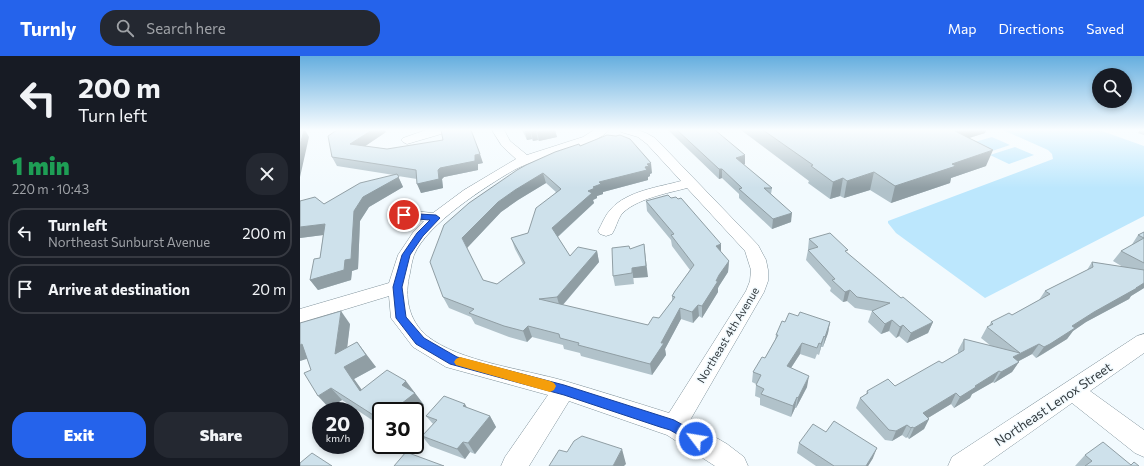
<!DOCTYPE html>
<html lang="en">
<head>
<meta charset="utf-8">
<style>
	body { margin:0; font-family:Commissioner,sans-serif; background:#242831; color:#f1f3f6; height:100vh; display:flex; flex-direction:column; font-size:15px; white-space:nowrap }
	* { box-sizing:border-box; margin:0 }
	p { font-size:13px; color:#9ea1a6 }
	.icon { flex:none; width:22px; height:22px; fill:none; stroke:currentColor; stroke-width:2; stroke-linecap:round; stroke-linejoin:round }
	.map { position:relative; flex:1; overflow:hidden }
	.panel { display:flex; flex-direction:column; background:#171b24; width:300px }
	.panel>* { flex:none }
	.hud { background:#171b24; color:#f1f3f6; overflow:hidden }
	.controls { position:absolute; left:792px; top:12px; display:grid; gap:8px }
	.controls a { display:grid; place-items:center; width:40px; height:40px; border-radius:50%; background:#171b24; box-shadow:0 2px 6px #0003; font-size:20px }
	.speed { position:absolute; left:12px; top:346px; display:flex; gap:8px; font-size:20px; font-weight:700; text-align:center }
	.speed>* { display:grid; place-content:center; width:52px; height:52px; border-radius:50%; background:#171b24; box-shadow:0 2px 6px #0003; line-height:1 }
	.speed small { font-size:10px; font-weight:400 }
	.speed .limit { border:2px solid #111; border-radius:6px; background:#fff; color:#111 }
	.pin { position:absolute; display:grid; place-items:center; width:34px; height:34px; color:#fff; margin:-17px; border:2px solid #fff; border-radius:50%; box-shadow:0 1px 4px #0007 }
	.me { position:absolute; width:44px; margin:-22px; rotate:301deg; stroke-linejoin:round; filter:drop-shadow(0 0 3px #0008) }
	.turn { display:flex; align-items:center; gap:14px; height:84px; padding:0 12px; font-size:18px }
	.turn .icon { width:52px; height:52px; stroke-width:2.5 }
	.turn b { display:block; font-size:28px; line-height:34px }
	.round { display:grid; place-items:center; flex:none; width:42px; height:42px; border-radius:16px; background:#242831 }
	.overview { display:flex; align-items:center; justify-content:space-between; height:68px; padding:0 12px }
	h1 { font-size:24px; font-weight:800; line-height:30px; color:#1e9e55 }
	.primary-button { display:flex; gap:8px; margin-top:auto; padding:8px 12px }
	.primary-button a { flex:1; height:46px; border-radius:16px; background:#2563eb; color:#fff; font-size:16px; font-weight:800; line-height:46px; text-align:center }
	.primary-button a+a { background:#242831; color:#f1f3f6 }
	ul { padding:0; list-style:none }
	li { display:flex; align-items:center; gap:12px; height:50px; margin:0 8px 6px; padding:0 4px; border:2px solid #363941; border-radius:16px }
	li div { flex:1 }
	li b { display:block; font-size:15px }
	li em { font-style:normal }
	header { display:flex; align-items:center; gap:24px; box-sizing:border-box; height:56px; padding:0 20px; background:#2563eb; color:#fff }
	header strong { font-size:19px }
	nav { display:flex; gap:22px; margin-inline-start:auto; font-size:14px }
	.search { width:280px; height:36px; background:#242831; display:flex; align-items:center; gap:10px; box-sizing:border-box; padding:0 14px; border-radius:16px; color:#9ea1a6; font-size:15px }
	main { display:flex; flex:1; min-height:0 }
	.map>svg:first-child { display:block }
</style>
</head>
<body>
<header>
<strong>Turnly</strong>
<div class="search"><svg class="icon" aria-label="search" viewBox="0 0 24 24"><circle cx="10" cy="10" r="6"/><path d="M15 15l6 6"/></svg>Search here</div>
<nav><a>Map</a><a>Directions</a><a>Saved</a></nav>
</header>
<main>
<section class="panel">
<div class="hud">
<div class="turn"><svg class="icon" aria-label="left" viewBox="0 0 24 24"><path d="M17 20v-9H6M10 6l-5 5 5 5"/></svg><div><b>200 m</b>Turn left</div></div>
</div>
<div class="overview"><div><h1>1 min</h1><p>220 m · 10:43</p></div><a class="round"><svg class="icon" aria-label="close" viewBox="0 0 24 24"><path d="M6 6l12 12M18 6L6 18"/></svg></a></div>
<ul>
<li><svg class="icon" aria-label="left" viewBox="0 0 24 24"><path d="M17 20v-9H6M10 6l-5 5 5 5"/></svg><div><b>Turn left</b><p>Northeast Sunburst Avenue</p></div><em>200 m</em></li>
<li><svg class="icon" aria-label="arrive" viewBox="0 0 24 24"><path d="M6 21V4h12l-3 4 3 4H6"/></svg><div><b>Arrive at destination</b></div><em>20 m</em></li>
</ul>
<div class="primary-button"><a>Exit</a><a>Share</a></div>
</section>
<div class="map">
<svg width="844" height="410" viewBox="0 0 844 410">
	<rect width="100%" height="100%" fill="#f2fafe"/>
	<!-- green -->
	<g fill="#bce7fd">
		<polygon points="703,74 799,74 844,90 844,160 685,242 596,177 588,167 588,165 753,103 752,98 748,94"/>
		<polygon points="692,81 710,89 686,97 668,88"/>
		<polygon points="715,91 734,99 709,108 690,99"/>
	</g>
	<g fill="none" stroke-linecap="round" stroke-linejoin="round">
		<defs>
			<g id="street">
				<polygon points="150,74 148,76 107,88 103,86 101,84 103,82 126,74"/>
				<path d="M192 74H204L210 85 227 99 283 81 294 74H309C297 90 235 102 214 114 185 131 127 168 114 199 112 205 111 211 110 217 104 240 108 264 127 280 160 306 224 313 265 325 299 335 334 346 369 357L446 235 450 225 451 214 445 195 387 132C369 137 334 143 321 159 317 165 316 172 312 178L306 180 300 178 298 175C302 168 305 159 311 153 327 135 359 131 381 125L347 88 338 81 321 76 319 74H338L346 77 355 82 458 189 466 204 468 214V225L464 236 389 366 427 388 444 401 448 410H415L367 379 269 345 229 410H201L205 401 248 339 146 311 113 291 91 262 89 240 0 267V253L89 227 98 199 114 175 124 165 99 162 96 159 99 156 104 154 133 157 164 134 216 103 202 90Z"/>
				<polygon points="844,278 844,297 790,335 844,374 844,401 835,397 772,347 683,410 648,410 652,401 837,280"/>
			</g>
		</defs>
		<!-- street casing -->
		<use href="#street" stroke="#82949d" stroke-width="1"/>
		<!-- street -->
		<use href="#street" fill="#fff" fill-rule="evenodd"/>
	</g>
	<!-- wall -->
	<g fill="#b1c2ca" fill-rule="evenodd">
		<polygon points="222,74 255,74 257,81 239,85 238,84 233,85 232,83 227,84"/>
		<polygon points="368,74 415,74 445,108 444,109 472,132 471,138 491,166 472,173 439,142 439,138 422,122 419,123"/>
		<polygon points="441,74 686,74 685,77 669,82 686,110 651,122 650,127 591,147 570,134 544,142 540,140 530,143 508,127 509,125"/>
		<polygon points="840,74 844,74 844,79 838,77"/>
		<polygon points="86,76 65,90 183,107 178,108 178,114 144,121 142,123 143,132 121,137 117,123 98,120 103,131 69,151 60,165 58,213 52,215 51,224 18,234 10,224 20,202 23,179 0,182 0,145 24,148 94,119 37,110 32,101"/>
		<path d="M280 90 352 117 350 118V120L348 121V124L303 136V138L297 140V142L293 144 294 147 258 181 270 200 297 195 299 206 263 249 348 269 359 262 372 245V240L390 214 372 190 371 184 347 155 346 145 421 196 429 205 428 216 419 230 418 232V236L402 262 399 260 393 267 381 263 365 293 366 299 352 319 281 300 280 297 264 293 263 289 232 281 227 286 209 281 175 268 171 261 149 252 143 241 144 169ZM246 127 256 136 228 177 211 182 215 193 223 208 197 228 183 224 167 192 201 156 218 144Z"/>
		<polygon points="844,176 844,232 831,240 829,243 786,266 773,275 767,283 743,298 736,302 732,298 719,305 712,316 694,327 693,326 672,338 670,342 654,352 651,348 628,362 629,363 624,373 609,383 607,381 606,382 602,379 592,385 585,384 556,352 560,342 566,338 567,335 595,330 642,307 658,298 658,294 664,283 691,290 681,282 687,271 689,270 691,266 712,259 739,244 745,235 787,214 792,206 823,211 813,205 821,195 831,190 838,179"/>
		<polygon points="509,183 548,198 601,242 633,266 628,277 607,287 599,280 596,282 589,275 581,278 568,266 572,255 555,252 547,245 543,246 530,235 531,232 506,204 508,194 509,194 508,193"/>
		<polygon points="330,193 348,221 333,222 334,228 315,230 313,220"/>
		<polygon points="498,260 530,266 528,277 523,291 521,291 519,299 517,298 515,303 500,298 491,312 507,331 496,352 495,352 491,361 460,349 460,342 455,340 456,329 456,328 452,326 453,316 465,302 475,284 476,279 485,266"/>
		<polygon points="50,268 47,291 76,311 54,323 62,334 114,336 124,349 81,355 81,370 42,344 29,352 11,314 7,302 0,305"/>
		<polygon points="167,352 190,360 196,371 175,398 170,396 165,403 130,390 122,380 133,368 126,360"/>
		<polygon points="526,376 573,402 568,410 516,410 497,397 499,387"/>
		<polygon points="785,399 831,409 839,410 775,410"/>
	</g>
	<!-- shaded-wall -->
	<g fill="#909ea4">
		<polygon points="4,74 5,74 9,81 0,121 0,89"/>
		<polygon points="72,74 85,74 86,76 55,97 50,88"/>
		<polygon points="230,74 232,83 227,84 225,75"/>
		<polygon points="248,74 255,74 257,81 239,85 237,76"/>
		<polygon points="651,74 686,74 685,77 646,89"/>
		<polygon points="236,75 238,84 233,85 231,76"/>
		<polygon points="693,94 686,110 651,122 650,127 591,147 595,130 652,108"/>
		<polygon points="180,98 183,107 178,108 178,114 144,121 142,123 143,132 121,137 117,128 138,114 140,112 175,99"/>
		<polygon points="445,99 445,108 436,111 436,102"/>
		<polygon points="351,107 352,117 350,118 350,120 348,121 348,124 303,136 303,138 297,140 297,142 293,144 294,147 255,183 252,172 293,131 299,126 345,111 347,108"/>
		<polygon points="419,113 422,113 422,122 419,123"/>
		<polygon points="574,116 570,134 544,142 547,125"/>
		<polygon points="243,117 246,127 218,144 201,156 167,192 162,182 198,146 215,134"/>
		<polygon points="97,118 103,131 69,151 60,165 58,213 52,215 51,224 18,234 10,224 63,141"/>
		<polygon points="543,122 540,140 530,143 533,126"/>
		<polygon points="492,157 491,166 472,173 473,163"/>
		<polygon points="25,168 31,178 0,182 0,171"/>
		<polygon points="344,188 348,221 333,222 334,228 332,212"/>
		<polygon points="421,188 421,199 416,190"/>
		<polygon points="297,195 299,206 260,252 257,241"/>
		<polygon points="429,205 428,216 419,230 418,232 418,236 402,262 402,250 419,219"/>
		<polygon points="844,227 844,232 831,240 829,243 786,266 773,275 767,283 736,302 744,291 772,270 794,256"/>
		<polygon points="550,234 547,245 543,246 545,236"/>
		<polygon points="398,249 399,260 393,267 392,256"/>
		<polygon points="380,252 381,263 365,293 366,299 352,319 350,308 361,287"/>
		<polygon points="41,255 50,268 45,310 35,298"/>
		<polygon points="592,264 589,275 581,278 585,268"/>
		<polygon points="530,266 528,277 523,291 525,281"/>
		<polygon points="633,266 628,277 607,287 611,277"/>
		<polygon points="603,269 599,280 596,282 600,271"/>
		<polygon points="228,270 232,281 227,286 223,275"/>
		<polygon points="524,280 521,291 519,299 521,288"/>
		<polygon points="57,286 76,311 54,323 71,347 60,335 44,311"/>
		<polygon points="502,287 500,298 485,321 487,310"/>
		<polygon points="2,288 13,301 0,305 0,289"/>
		<polygon points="739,288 732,298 706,312 713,301"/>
		<polygon points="719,306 712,316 694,327 701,316"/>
		<polygon points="699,315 693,326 672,338 670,342 654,352 660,341 675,330"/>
		<polygon points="509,320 507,331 496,352 498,342"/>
		<polygon points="106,325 124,349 115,356 115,355 92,355 102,329"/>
		<polygon points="31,332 42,344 29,352 18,340"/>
		<polygon points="656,337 651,348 618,368 623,357"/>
		<polygon points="497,341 495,352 491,361 493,350"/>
		<polygon points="165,348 171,359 163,350"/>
		<polygon points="190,360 196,371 175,398 168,387"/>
		<polygon points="629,363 624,373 609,383 614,372"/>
		<polygon points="607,369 602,379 592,385 596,375"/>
		<polygon points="612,371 607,381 606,382 611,372"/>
		<polygon points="163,386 170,396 165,403 157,393"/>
		<polygon points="577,392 573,402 568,410 566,410"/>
		<polygon points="322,393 326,408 324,410 313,410"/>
	</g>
	<!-- building -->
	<g fill="#cee1eb" stroke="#909ea4" fill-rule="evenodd">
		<polygon points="0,74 4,74 0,89"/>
		<polygon points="37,74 72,74 50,88 87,93 143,84 141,74 171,74 180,98 175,99 175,105 140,112 138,114 139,123 117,128 116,114 32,101 28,80"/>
		<polygon points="224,74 248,74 237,76 236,75 231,76 230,74 225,75"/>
		<polygon points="377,74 415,74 445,99 436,102 472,132 464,132 492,157 473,163 439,133 442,132 422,113 419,113"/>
		<polygon points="463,74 653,74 693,94 652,108 656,110 595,130 574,116 547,125 543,122 533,126 511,110 513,109"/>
		<path d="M307 79 316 80 320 79 330 83 351 107 347 108 349 110 345 111 347 114 299 126 301 128 293 131 295 132 288 135 292 137 252 172 270 200 278 191 297 195 257 241 239 243 348 269 353 261 359 262 375 241 372 240 375 235 394 209 371 179 374 178 346 145 368 139 371 142 376 141 378 143 381 142 421 188 416 190 429 205 419 219 416 225H418L402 250 398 249 392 256 380 252 361 287H364L350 308 278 289 279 287 260 282 259 278 228 270 223 275 204 270 169 257 174 253 143 241 130 206 144 169 169 147 217 114 226 109 255 96 279 88 280 90ZM243 117 261 133 236 152 228 177 211 182 225 207 197 228 183 224 162 182 198 146 215 134Z"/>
		<polygon points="97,118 99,121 63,141 54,155 51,203 45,204 44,214 10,224 14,203 20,202 25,168 0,171 0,145 15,141 24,148 60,127"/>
		<polygon points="844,176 844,207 821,195 844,182 838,179"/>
		<polygon points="530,177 548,194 545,195 601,242 603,241 633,266 611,277 603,269 600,271 592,264 585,268 572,255 590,247 557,241 550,234 545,236 532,224 535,223 508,194 518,191 509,183"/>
		<polygon points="344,188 346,210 332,212 332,217 313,220 312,192 329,190 330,193"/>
		<polygon points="792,206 844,214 844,227 836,232 837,232 794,256 772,270 775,272 750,288 744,291 739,288 713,301 719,306 701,316 699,315 675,330 676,331 660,341 656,337 623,357 629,363 614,372 612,371 611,372 607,369 596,375 589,374 560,342 568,337 567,335 588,323 595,330 639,305 642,307 664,294 664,283 720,297 687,271 693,268 691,266 709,257 712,259 750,238 745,235 793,211"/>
		<polygon points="41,255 35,298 57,286 66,299 44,311 60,335 87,314 106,325 102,329 115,337 92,355 81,355 81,364 31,332 18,340 4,317 11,314 2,288 0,289 0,267"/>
		<polygon points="500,256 530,266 525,281 524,280 521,288 519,287 517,292 502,287 487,310 509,320 498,342 497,341 493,350 461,338 464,333 456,329 461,319 453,316 462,301 465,302 478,279 476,279 482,265 485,266 489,257 498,260"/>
		<polygon points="144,340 165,348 163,350 190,360 168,387 163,386 157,393 122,380 137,364 126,360"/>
		<polygon points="534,365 577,392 566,410 534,410 499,387 513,368 526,376"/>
		<polygon points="282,380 322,393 313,410 249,410 259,394 267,396 274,385"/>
		<polygon points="803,386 831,409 834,406 839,410 785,410 792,405 785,399"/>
		<polygon points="106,396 144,410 94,410"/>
		<polygon points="12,397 32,410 0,410 0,407"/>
	</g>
	<!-- sky -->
	<linearGradient id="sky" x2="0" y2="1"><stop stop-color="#65aedf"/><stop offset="0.56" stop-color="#f9fdff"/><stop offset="1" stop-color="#f9fdff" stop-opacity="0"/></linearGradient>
	<rect width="844" height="132" fill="url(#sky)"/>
	<!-- route -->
	<polygon fill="#2563eb" stroke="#184099" points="101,157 136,159 140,162 123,180 110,199 102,231 106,261 124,282 157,301 264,329 374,364 401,379 403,383 401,388 396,389 370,374 360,371 264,339 150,308 116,288 96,262 93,231 102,199 117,177 130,164 104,162 101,161"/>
	<!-- slow -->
	<polygon fill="#f59e0b" points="160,301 250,325 254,327 256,330 254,334 250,336 156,309 154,306 156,303"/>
	<g text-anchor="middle" stroke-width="3" stroke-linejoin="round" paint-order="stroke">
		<!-- street labels -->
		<g font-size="11" fill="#31383c" stroke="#f2fafe">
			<text transform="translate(428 279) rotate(-59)" y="4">Northeast 4th Avenue</text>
		</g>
		<!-- near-street labels -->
		<g font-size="13" fill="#31383c" stroke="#f2fafe">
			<text transform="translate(753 348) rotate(-34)" y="5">Northeast Lenox Street</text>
		</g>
	</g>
</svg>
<div class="controls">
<a><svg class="icon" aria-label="search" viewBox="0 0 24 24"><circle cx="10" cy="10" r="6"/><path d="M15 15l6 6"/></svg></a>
</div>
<div class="speed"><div>20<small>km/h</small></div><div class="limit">30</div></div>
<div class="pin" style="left:104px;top:159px;background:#d93025"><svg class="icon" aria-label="arrive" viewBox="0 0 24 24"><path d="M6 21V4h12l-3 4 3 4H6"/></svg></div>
<svg class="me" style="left:396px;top:383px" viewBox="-20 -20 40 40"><circle r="17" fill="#2563eb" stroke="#fff" stroke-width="3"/><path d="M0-11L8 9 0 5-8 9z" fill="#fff"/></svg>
</div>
</main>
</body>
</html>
